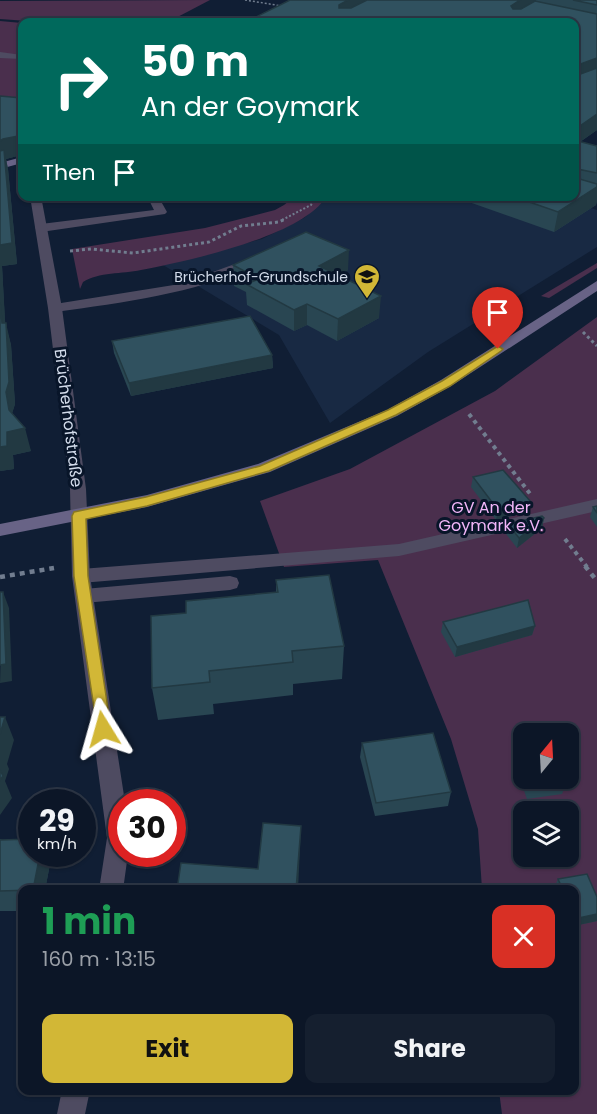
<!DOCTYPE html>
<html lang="en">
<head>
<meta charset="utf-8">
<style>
	body { margin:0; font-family:Poppins,sans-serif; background:#151f2f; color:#f1f3f6; height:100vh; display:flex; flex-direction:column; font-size:22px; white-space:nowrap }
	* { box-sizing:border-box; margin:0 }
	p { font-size:20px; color:#9a9fa7 }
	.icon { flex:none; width:33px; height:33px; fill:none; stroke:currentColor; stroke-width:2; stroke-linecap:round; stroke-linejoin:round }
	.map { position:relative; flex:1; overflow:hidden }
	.details { position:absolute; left:18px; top:885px; width:561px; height:210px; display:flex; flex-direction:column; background:#0c1627; border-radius:12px; box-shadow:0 2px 4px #0004,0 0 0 2px #2c3544 }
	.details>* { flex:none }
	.guide { position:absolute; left:18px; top:18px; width:561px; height:183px; border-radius:12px; box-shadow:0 2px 4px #0004,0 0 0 2px #2c3544; background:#00695c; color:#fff; overflow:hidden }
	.needle { width:39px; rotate:18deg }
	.buttons { position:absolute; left:513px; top:723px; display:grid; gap:12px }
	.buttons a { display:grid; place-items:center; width:66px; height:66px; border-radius:12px; background:#0c1627; box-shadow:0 2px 4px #0004,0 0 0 2px #2c3544; font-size:30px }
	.speed { position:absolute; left:18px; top:789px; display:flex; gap:12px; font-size:30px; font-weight:700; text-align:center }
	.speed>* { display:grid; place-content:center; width:78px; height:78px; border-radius:50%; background:#0c1627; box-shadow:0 2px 4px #0004,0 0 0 2px #2c3544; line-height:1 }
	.speed small { font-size:15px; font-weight:400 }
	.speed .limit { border:9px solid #d22; background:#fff; color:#111 }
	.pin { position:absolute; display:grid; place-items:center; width:51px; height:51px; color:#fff; margin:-62px -26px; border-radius:50% 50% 50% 0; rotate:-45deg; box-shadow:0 0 6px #0007 }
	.pin .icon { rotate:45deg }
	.me { position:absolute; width:66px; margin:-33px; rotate:352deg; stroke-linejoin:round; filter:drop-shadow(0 0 4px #0008) }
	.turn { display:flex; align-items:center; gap:21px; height:126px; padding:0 24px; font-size:27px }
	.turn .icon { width:78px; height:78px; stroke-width:2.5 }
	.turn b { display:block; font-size:42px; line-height:51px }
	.then { display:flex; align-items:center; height:57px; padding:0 24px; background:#0003; gap:12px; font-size:22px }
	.round { display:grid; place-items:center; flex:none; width:63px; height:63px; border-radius:12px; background:#151f2f }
	.head { display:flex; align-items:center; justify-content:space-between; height:102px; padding:0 24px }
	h1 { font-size:36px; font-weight:700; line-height:45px; color:#1e9e55 }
	.action { display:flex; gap:12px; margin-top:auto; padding:12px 24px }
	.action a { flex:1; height:69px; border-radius:12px; background:#d2b736; color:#111; font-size:24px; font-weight:700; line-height:69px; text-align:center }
	.action a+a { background:#151f2f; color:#f1f3f6 }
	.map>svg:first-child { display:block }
</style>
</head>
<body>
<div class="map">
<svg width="597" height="1114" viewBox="0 0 597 1114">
	<rect width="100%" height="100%" fill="#101e34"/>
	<!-- built -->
	<polygon fill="#182943" points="557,196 597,210 597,247 428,352 330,423 279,335 163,265 262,239 304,218 326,197"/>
	<!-- green -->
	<g fill="#4a2f4d" fill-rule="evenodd">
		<polygon points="210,0 168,22 41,22 0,19 0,1"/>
		<polygon points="0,21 22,23 22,105 0,103"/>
		<path d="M294 197H326C301 237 187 261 141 270 122 274 99 272 83 282L80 289 72 249 205 228 275 210 284 205Z"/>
		<polygon points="597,263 597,268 549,298 541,296"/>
		<path d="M597 317V1114H502L499 1091 574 1090V890L482 889 478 829 451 739 378 560 284 567 260 501 350 469 495 391ZM524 734H568V778H524ZM524 812H568V856H524Z"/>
	</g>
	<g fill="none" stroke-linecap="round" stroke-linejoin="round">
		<!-- path-far4 -->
		<polyline stroke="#717d8f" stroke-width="1.5" stroke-dasharray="2 2" stroke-linecap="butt" points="245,0 282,6"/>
		<!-- path-far3 -->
		<polyline stroke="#717d8f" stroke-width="2" stroke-dasharray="2 2" stroke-linecap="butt" points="282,220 311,205 316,196"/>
		<!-- path-far2 -->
		<g stroke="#717d8f" stroke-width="3" stroke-dasharray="3 3" stroke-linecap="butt">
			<polyline points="70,251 91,249 133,253 209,242 241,226 279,222 285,219"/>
			<polyline points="583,332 597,346"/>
		</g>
		<!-- path-far1 -->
		<g stroke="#717d8f" stroke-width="4" stroke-dasharray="4 4" stroke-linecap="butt">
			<polyline points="469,414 531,495"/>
			<polyline points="565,539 587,567"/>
		</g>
		<!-- path -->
		<g stroke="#717d8f" stroke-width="4.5" stroke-dasharray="5 5" stroke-linecap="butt">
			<polyline points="585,566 597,581"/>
			<polyline points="0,577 54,568"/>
		</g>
		<!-- lane -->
		<g fill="#4e4b61" fill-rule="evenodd">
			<polygon points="147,196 158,196 167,212 165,214 41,232 35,228 41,224 154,210"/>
			<path d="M254 257 260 261 258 264C194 294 125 302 55 312L48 308 55 304 180 284Z"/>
			<polygon points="597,499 597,511 399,556 81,583 75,581 72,576 75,571 81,569 399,544"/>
			<polygon points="230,576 237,578 239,583 237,588 230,590 84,603 77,601 75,596 77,591 84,589"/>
		</g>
		<!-- street -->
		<g fill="#4e4b61" fill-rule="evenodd">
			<polygon points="0,52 22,55 22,59 0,58"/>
			<polygon points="30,196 41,196 62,308 86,489 90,576 125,802 122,802 122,854 128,854 123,890 99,890 107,838 72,576 70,489 48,308"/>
			<polygon points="62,1090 90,1090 85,1114 57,1114"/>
		</g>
		<!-- secondary -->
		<g fill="#686386" fill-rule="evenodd">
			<polygon points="22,157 22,163 0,169 0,163"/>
			<polygon points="597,281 597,291 451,386 397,416 270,472 147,507 0,536 0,524 147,495 258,464 387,410 441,380"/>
		</g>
	</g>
	<!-- wall -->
	<g fill="#294652">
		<polygon points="290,0 597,0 597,130 580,142 597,146 597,200 596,205 554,232 452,196 574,196"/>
		<polygon points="0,96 22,98 22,156 21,155 6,159 8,169 17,264 2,266 5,323 11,345 15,404 12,413 31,451 13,455 14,469 0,471"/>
		<polygon points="233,265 348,270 338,276 379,318 337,341 307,325 294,331 247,305 246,292 234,286"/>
		<polygon points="112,341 272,355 273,368 131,396 114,353"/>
		<polygon points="473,477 531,502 528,512 496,520 471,487"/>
		<polygon points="597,506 597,527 590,517 593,507"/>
		<polygon points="544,518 542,528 517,548 506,534 508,524"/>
		<polygon points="276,580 344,646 342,679 293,684 293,695 213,704 214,714 158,720 152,688 276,593"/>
		<polygon points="443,622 535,626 532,635 455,657 441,632"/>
		<polygon points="362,743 451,792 448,806 375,816 360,757"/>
		<polygon points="524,752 524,778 563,778 566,784 562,794 527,799 514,763 516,753"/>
		<polygon points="0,839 51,859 45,890 22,890 22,911 0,911"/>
		<polygon points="558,879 597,897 597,921 574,926 574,890 555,890 554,888"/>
	</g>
	<!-- shaded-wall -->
	<g fill="#223942">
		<polygon points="348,0 375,0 339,20 339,5"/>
		<polygon points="520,0 536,0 536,2 509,22 511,6"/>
		<polygon points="597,58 597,70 574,82 575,66"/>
		<polygon points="597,114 597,130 574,146 574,130"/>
		<polygon points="18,136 21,155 6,159 8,169 17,264 2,266 6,337 6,323 11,345 15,404 12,414 25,428 31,451 13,455 14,469 0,471 0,447 7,432 9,410 6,392 0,302 0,141 3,139"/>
		<polygon points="22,136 22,149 20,138"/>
		<polygon points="597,187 597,200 596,205 554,232 558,212"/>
		<polygon points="349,250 348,270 319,287 319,266"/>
		<polygon points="381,296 379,318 337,341 338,319"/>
		<polygon points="307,304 307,325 294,331 294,310"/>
		<polygon points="272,355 273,368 131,396 129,383"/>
		<polygon points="531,502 528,512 496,520 498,510"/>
		<polygon points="544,518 542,528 517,548 519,538"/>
		<polygon points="3,592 9,608 12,681 0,683"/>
		<polygon points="535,626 532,635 455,657 457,647"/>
		<polygon points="5,717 14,740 7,764 9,769 5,781 12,798 0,815 0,734"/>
		<polygon points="301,826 300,848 298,890 296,890"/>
		<polygon points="40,854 48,854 51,859 45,890 33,890"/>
		<polygon points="597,914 597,921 574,926 574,919"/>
	</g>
	<!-- building -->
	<g fill="#30515f" stroke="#223942" stroke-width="1.5">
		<polygon points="290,0 348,0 339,5 339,8 351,8 367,0 520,0 511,6 513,9 521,9 535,1 597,14 597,58 575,66 575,73 578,75 597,68 597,114 574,130 574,22 246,22"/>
		<polygon points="573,0 597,0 597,5"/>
		<polygon points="0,96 22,98 22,136 20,138 18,136 3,139 0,141"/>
		<polygon points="574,140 597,146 597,173 577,169 576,178 597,184 597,187 558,212 512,196 574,196"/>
		<polygon points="4,150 12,243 0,245 0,151"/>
		<polygon points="306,232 349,250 319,266 381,296 338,319 307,304 294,310 246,284 259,279 233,265"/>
		<polygon points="0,302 2,323 6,323 9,382 6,392 9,410 25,428 7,432 7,446 0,447"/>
		<polygon points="250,316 272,355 129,383 112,341"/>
		<polygon points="503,470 531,502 498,510 473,477"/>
		<polygon points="597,506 597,513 593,507"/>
		<polygon points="542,516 544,518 519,538 508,524"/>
		<polygon points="329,575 344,646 292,651 293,662 209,671 210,682 152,688 151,616 186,613 186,601 278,592 276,580"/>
		<polygon points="0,592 3,592 6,664 0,665"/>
		<polygon points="528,600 535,626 457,647 443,622"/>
		<polygon points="0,717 5,717 0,734"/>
		<polygon points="433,733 451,792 376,803 362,743"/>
		<polygon points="524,752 524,772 516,753"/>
		<polygon points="0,770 3,776 0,780"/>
		<polygon points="526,778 563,778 566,784 530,790"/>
		<polygon points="263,823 301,826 296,890 177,890 181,863 258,869"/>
		<polygon points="32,839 32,854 40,854 33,890 0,891 0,840"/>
		<polygon points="587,874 597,897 597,914 574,919 574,890 563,890 558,879"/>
	</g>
	<!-- route -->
	<polygon fill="#d2b736" stroke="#887723" stroke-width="1.5" points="498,346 503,349 501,351 450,386 396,415 269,471 147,506 86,519 88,576 111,729 109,734 103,736 98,734 74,576 72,516 74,512 146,497 260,466 388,410 442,381"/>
	<!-- icons -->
	<defs>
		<symbol id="school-pin" viewBox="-11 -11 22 30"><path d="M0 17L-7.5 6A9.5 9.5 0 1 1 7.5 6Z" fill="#d2b736" stroke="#081529"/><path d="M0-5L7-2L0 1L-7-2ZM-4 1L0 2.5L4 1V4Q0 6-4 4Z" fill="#111"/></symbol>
	</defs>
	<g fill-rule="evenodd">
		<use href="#school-pin" x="352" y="262" width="30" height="40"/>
	</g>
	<g text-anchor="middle" stroke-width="6" stroke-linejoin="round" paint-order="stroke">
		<!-- far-poi labels -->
		<g font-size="14" fill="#d2dbea" stroke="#081529" text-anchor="end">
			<text x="348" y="282">Brücherhof-Grundschule</text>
		</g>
		<!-- street labels -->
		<g font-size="16" fill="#d2dbea" stroke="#081529">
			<text transform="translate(69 418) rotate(83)" y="6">Brücherhofstraße</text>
		</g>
		<!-- park labels -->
		<g font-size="16" fill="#f2b6f9" stroke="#081529">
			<text x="491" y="513">GV An der<tspan x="491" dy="18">Goymark e.V.</tspan></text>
		</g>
	</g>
</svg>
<div class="buttons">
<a><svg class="needle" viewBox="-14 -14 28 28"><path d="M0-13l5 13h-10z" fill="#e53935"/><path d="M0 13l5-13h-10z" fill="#9a9fa7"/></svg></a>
<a><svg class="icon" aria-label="layers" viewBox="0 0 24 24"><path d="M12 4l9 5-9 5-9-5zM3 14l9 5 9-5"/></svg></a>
</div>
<div class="speed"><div>29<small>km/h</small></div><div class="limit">30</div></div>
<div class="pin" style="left:498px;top:349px;background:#d93025"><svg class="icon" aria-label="arrive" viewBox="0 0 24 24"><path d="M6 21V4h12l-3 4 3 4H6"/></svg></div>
<svg class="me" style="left:103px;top:729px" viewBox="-20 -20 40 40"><path d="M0-17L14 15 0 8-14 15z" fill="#d2b736" stroke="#fff" stroke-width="4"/></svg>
<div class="guide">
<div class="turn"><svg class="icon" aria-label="right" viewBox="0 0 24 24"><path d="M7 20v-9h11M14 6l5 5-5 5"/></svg><div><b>50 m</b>An der Goymark</div></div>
<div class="then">Then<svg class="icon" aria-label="arrive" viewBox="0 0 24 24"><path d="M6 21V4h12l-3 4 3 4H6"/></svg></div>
</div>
<section class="details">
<div class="head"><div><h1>1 min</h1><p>160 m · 13:15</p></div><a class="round" style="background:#d93025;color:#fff"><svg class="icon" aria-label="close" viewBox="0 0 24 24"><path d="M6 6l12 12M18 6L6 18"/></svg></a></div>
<div class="action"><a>Exit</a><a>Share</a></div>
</section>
</div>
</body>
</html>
